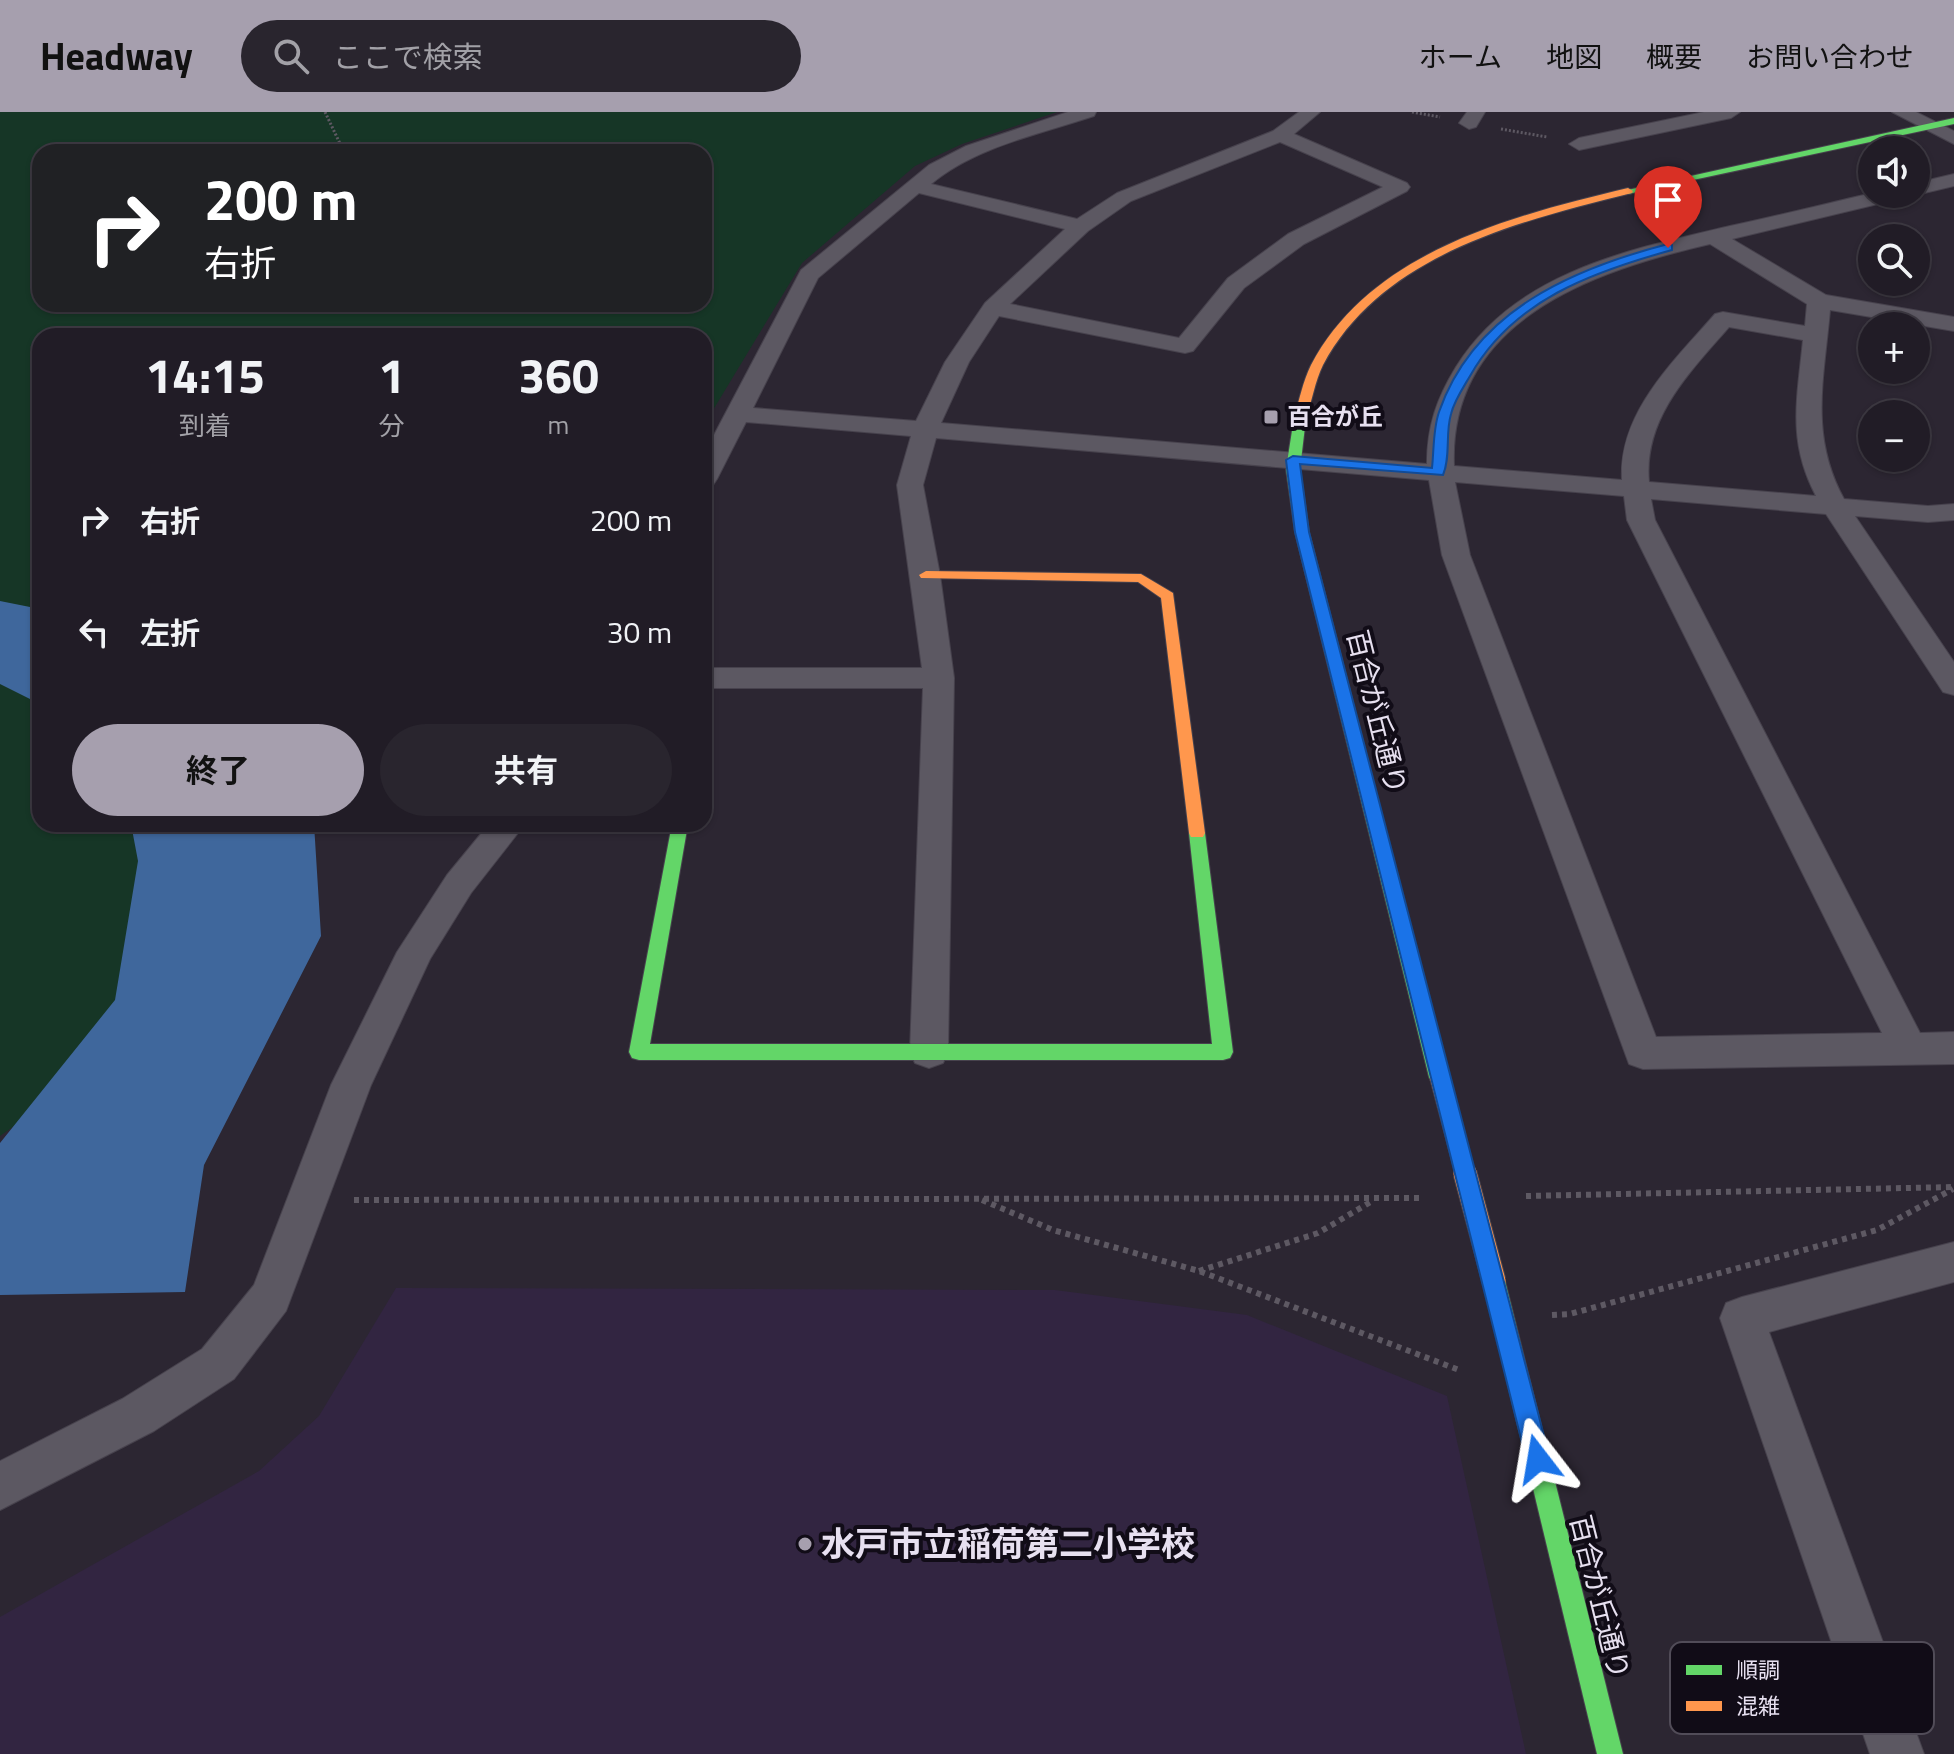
<!DOCTYPE html>
<html lang="ja">
<head>
<meta charset="utf-8">
<style>
	body { margin:0; font-family:"Titillium Web","Noto Sans JP",sans-serif; background:#29252e; color:#f1f3f6; height:100vh; display:flex; flex-direction:column; font-size:30px; white-space:nowrap }
	* { box-sizing:border-box; margin:0 }
	p { font-size:26px; color:#a2a1a7 }
	.icon { flex:none; width:44px; height:44px; fill:none; stroke:currentColor; stroke-width:2; stroke-linecap:round; stroke-linejoin:round }
	.map { position:relative; flex:1; overflow:hidden }
	.sheet { position:absolute; left:32px; top:216px; width:680px; height:504px; display:flex; flex-direction:column; background:#211c26; border-radius:24px; box-shadow:0 2px 6px #0004,0 0 0 2px #3e3a43 }
	.sheet>* { flex:none }
	.guide { position:absolute; left:32px; top:32px; width:680px; height:168px; border-radius:24px; box-shadow:0 2px 6px #0004,0 0 0 2px #3e3a43; background:#202124; color:#fff; overflow:hidden }
	.tools { position:absolute; left:1858px; top:24px; display:grid; gap:16px }
	.tools a { display:grid; place-items:center; width:72px; height:72px; border-radius:50%; background:#211c26; box-shadow:0 2px 6px #0004,0 0 0 2px #3e3a43; font-size:40px }
	.pin { position:absolute; display:grid; place-items:center; width:68px; height:68px; color:#fff; margin:-82px -34px; border-radius:50% 50% 50% 0; rotate:-45deg; box-shadow:0 0 8px #0007 }
	.pin .icon { rotate:45deg }
	.me { position:absolute; width:88px; margin:-44px; rotate:346deg; stroke-linejoin:round; filter:drop-shadow(0 0 6px #0008) }
	.turn { display:flex; align-items:center; gap:28px; height:168px; padding:0 40px; font-size:36px }
	.turn .icon { width:104px; height:104px; stroke-width:2.5 }
	.turn b { display:block; font-size:56px; line-height:68px }
	.eta { display:flex; justify-content:space-evenly; align-items:center; height:136px; text-align:center }
	.eta b { font-size:48px; font-weight:700; line-height:56px }
	.button { display:flex; gap:16px; margin-top:auto; padding:16px 40px }
	.button a { flex:1; height:92px; border-radius:48px; background:#a69fae; color:#111; font-size:32px; font-weight:700; line-height:92px; text-align:center }
	.button a+a { background:#29252e; color:#f1f3f6 }
	ul { padding:0; list-style:none }
	li { display:flex; align-items:center; gap:24px; height:112px; padding:0 40px }
	li div { flex:1 }
	li b { display:block; font-size:30px }
	li em { font-style:normal }
	header { display:flex; align-items:center; gap:48px; box-sizing:border-box; height:112px; padding:0 40px; background:#a69fae; color:#111 }
	header strong { font-size:38px }
	nav { display:flex; gap:44px; margin-inline-start:auto; font-size:28px }
	.search { width:560px; height:72px; background:#29252e; display:flex; align-items:center; gap:20px; box-sizing:border-box; padding:0 28px; border-radius:44px; color:#a2a1a7; font-size:30px }
	.map>svg:first-child { display:block }
</style>
</head>
<body>
<header>
<strong>Headway</strong>
<div class="search"><svg class="icon" aria-label="search" viewBox="0 0 24 24"><circle cx="10" cy="10" r="6"/><path d="M15 15l6 6"/></svg>ここで検索</div>
<nav><a>ホーム</a><a>地図</a><a>概要</a><a>お問い合わせ</a></nav>
</header>
<div class="map">
<svg width="1954" height="1642" viewBox="0 0 1954 1642">
	<rect width="100%" height="100%" fill="#2c2632"/>
	<!-- built -->
	<polygon fill="#322541" points="396,1176 1055,1178 1247,1203 1447,1284 1526,1642 0,1642 0,1505 259,1359 319,1304"/>
	<!-- green -->
	<path fill="#163626" fill-rule="evenodd" d="M0 0H1057L962 32 915 54 802 151 704 313V224H40V712H147L166 838 58 983 0 1024ZM40 40H704V192H40Z"/>
	<!-- water -->
	<g fill="#3f679c">
		<polygon points="0,489 40,497 40,592 0,572"/>
		<polygon points="131,712 314,712 321,824 204,1053 185,1180 0,1183 0,1031 115,888 138,749"/>
	</g>
	<g fill="none" stroke-linecap="round" stroke-linejoin="round">
		<defs>
			<g id="street">
				<path d="M1068 0H1096L1094 4C1040 22 975 35 931 72L1077 107 1117 81 1273 19 1299 0H1320L1294 22 1407 71 1410 75 1407 79 1304 132 1244 176 1193 239 1185 241 999 204 969 250 941 311 1427 352C1427 314 1437 286 1456 255 1515 160 1628 138 1730 114 1777 104 1825 92 1872 81L1906 82 1903 86 1732 127 1826 183 1954 205V219L1830 198C1824 267 1809 323 1844 387L1928 394 1954 392V408L1928 410 1855 404 1954 550V583L1943 580 1826 402 1651 387 1655 408 1920 921 1954 920V952L1643 957 1629 952 1442 443 1429 368 936 326 923 373 940 463 954 566 948 940 943 951 929 956 915 951 910 940 923 576H704V556H922L897 373 911 324 746 310 717 367 713 373 704 375V342L801 158 929 53 966 34ZM1280 30 1383 75 1288 122 1228 166 1179 226 1010 192 1088 119 1131 89ZM919 81 1065 117 985 191 945 250 916 309 753 296 818 166ZM1710 132 1807 192 1805 214 1723 200 1715 202C1674 249 1618 301 1622 368L1454 354C1448 208 1593 159 1710 132ZM1729 215 1803 228C1797 288 1787 329 1816 384L1649 370C1643 306 1690 260 1729 215ZM1455 370 1624 384 1627 408 1882 921 1656 925 1470 443Z"/>
				<polygon points="1467,0 1485,0 1476,15 1469,17 1459,11"/>
				<polygon points="1704,0 1740,0 1731,6 1579,38 1569,32 1579,26"/>
				<polygon points="1892,0 1916,0 1954,19 1954,32"/>
				<polygon points="1954,62 1954,74 1916,83 1911,82 1916,82 1916,71"/>
				<polygon points="489,712 525,712 471,781 430,847 371,973 286,1199 234,1267 154,1319 0,1398 0,1349 122,1287 202,1237 254,1173 331,973 397,840 447,763"/>
				<polygon points="1954,1130 1954,1170 1769,1220 1924,1642 1870,1642 1720,1206 1726,1191 1742,1185"/>
			</g>
			<g id="fast">
				<polygon points="1954,6 1954,12 1628,82 1623,79"/>
				<polygon points="1300,302 1306,306 1300,357 1309,420 1449,965 1446,971 1439,973 1432,971 1429,965 1295,420 1286,357 1294,306"/>
				<polygon points="672,712 688,712 650,932 1212,932 1189,721 1197,715 1205,721 1233,940 1230,946 1223,948 639,948 632,946 629,940"/>
				<polygon points="1494,1159 1502,1162 1505,1169 1623,1642 1597,1642 1483,1169 1486,1162"/>
			</g>
			<g id="slow">
				<path d="M1628 76 1633 79 1632 81C1520 109 1382 142 1323 253 1315 269 1312 289 1306 306L1296 309 1294 306C1299 289 1303 269 1311 253 1371 139 1512 104 1628 76Z"/>
				<polygon points="926,459 1141,462 1173,481 1205,721 1203,725 1191,725 1189,721 1161,486 1138,470 921,466 919,463"/>
			</g>
		</defs>
		<!-- street casing -->
		<use href="#street" stroke="#47424d" stroke-width="2"/>
		<!-- fast casing -->
		<use href="#fast" stroke="#47424d" stroke-width="2"/>
		<!-- slow casing -->
		<use href="#slow" stroke="#47424d" stroke-width="2"/>
		<!-- path-far1 -->
		<g stroke="#5e5963" stroke-width="3" stroke-dasharray="2 2" stroke-linecap="butt">
			<polyline points="325,0 344,40"/>
			<polyline points="1412,0 1440,5"/>
			<polyline points="1501,17 1547,25"/>
		</g>
		<!-- path -->
		<g stroke="#5e5963" stroke-width="6" stroke-dasharray="5 5" stroke-linecap="butt">
			<polyline points="1526,1084 1954,1075"/>
			<polyline points="354,1088 1420,1086"/>
			<polyline points="982,1088 1053,1118 1199,1159 1459,1258"/>
			<polyline points="1199,1159 1318,1121 1374,1088"/>
			<polyline points="1552,1203 1570,1202 1877,1118 1953,1077"/>
		</g>
		<!-- street -->
		<use href="#street" fill="#5c5862" fill-rule="evenodd"/>
		<!-- fast -->
		<use href="#fast" fill="#63d668" fill-rule="evenodd"/>
		<!-- slow -->
		<use href="#slow" fill="#ff974d" fill-rule="evenodd"/>
		<defs>
			<polyline id="slow-bridge-far1" points="1439,965 1465,1063"/>
			<polyline id="slow-bridge" points="1465,1061 1494,1169"/>
		</defs>
		<!-- slow-bridge-far1 casing -->
		<use href="#slow-bridge-far1" stroke="#47424d" stroke-width="20" stroke-linecap="butt"/>
		<!-- slow-bridge casing -->
		<use href="#slow-bridge" stroke="#47424d" stroke-width="25" stroke-linecap="butt"/>
		<!-- slow-bridge-far1 -->
		<use href="#slow-bridge-far1" stroke="#ff974d" stroke-width="18"/>
		<!-- slow-bridge -->
		<use href="#slow-bridge" stroke="#ff974d" stroke-width="23"/>
	</g>
	<!-- route -->
	<path fill="#1a73e8" stroke="#114b97" stroke-width="2" d="M1668 132 1672 133V138C1592 160 1513 188 1470 264 1463 276 1454 289 1451 302 1445 322 1451 344 1443 363L1300 352 1309 420 1550 1347 1546 1355 1538 1358 1529 1355 1526 1347 1295 420 1286 348 1293 344 1432 356C1434 338 1433 317 1439 300 1474 199 1572 157 1668 132Z"/>
	<!-- markers -->
	<g fill="#a69fae" stroke="#110c17" stroke-width="3">
		<rect x="1263" y="297" width="16" height="16" rx="4"/>
		<circle cx="805" cy="1432" r="8"/>
	</g>
	<g text-anchor="middle" stroke-width="8" stroke-linejoin="round" paint-order="stroke">
		<!-- far-poi labels -->
		<g font-size="24" font-weight="bold" fill="#e7e0f0" stroke="#110c17" text-anchor="start">
			<text x="1287" y="313">百合が丘</text>
		</g>
		<!-- street labels -->
		<g font-size="28" fill="#e7e0f0" stroke="#110c17">
			<text transform="translate(1377 600) rotate(76)" y="10">百合が丘通り</text>
			<text transform="translate(1600 1485) rotate(76)" y="10">百合が丘通り</text>
		</g>
		<!-- near-poi labels -->
		<g font-size="34" font-weight="bold" fill="#e7e0f0" stroke="#110c17" text-anchor="start">
			<text x="821" y="1444">水戸市立稲荷第二小学校</text>
		</g>
	</g>
	<!-- legend -->
	<rect x="1670" y="1530" width="264" height="92" rx="12" fill="#110c17" stroke="#514c58" stroke-width="2"/>
	<rect x="1686" y="1553" width="36" height="10" fill="#63d668"/>
	<rect x="1686" y="1589" width="36" height="10" fill="#ff974d"/>
	<g font-size="22" fill="#e7e0f0">
		<text x="1736" y="1566">順調</text>
		<text x="1736" y="1602">混雑</text>
	</g>
</svg>
<div class="tools">
<a><svg class="icon" aria-label="sound" viewBox="0 0 24 24"><path d="M4 9h4l5-4v14l-5-4H4zM17 9q2 3 0 6"/></svg></a>
<a><svg class="icon" aria-label="search" viewBox="0 0 24 24"><circle cx="10" cy="10" r="6"/><path d="M15 15l6 6"/></svg></a>
<a>+</a>
<a>−</a>
</div>
<div class="pin" style="left:1668px;top:136px;background:#d93025"><svg class="icon" aria-label="arrive" viewBox="0 0 24 24"><path d="M6 21V4h12l-3 4 3 4H6"/></svg></div>
<svg class="me" style="left:1538px;top:1347px" viewBox="-20 -20 40 40"><path d="M0-17L14 15 0 8-14 15z" fill="#1a73e8" stroke="#fff" stroke-width="4"/></svg>
<div class="guide">
<div class="turn"><svg class="icon" aria-label="right" viewBox="0 0 24 24"><path d="M7 20v-9h11M14 6l5 5-5 5"/></svg><div><b>200 m</b>右折</div></div>
</div>
<section class="sheet">
<div class="eta">
<div><b>14:15</b><p>到着</p></div>
<div><b>1</b><p>分</p></div>
<div><b>360</b><p>m</p></div>
</div>
<ul>
<li><svg class="icon" aria-label="right" viewBox="0 0 24 24"><path d="M7 20v-9h11M14 6l5 5-5 5"/></svg><div><b>右折</b></div><em>200 m</em></li>
<li><svg class="icon" aria-label="left" viewBox="0 0 24 24"><path d="M17 20v-9H6M10 6l-5 5 5 5"/></svg><div><b>左折</b></div><em>30 m</em></li>
</ul>
<div class="button"><a>終了</a><a>共有</a></div>
</section>
</div>
</body>
</html>
